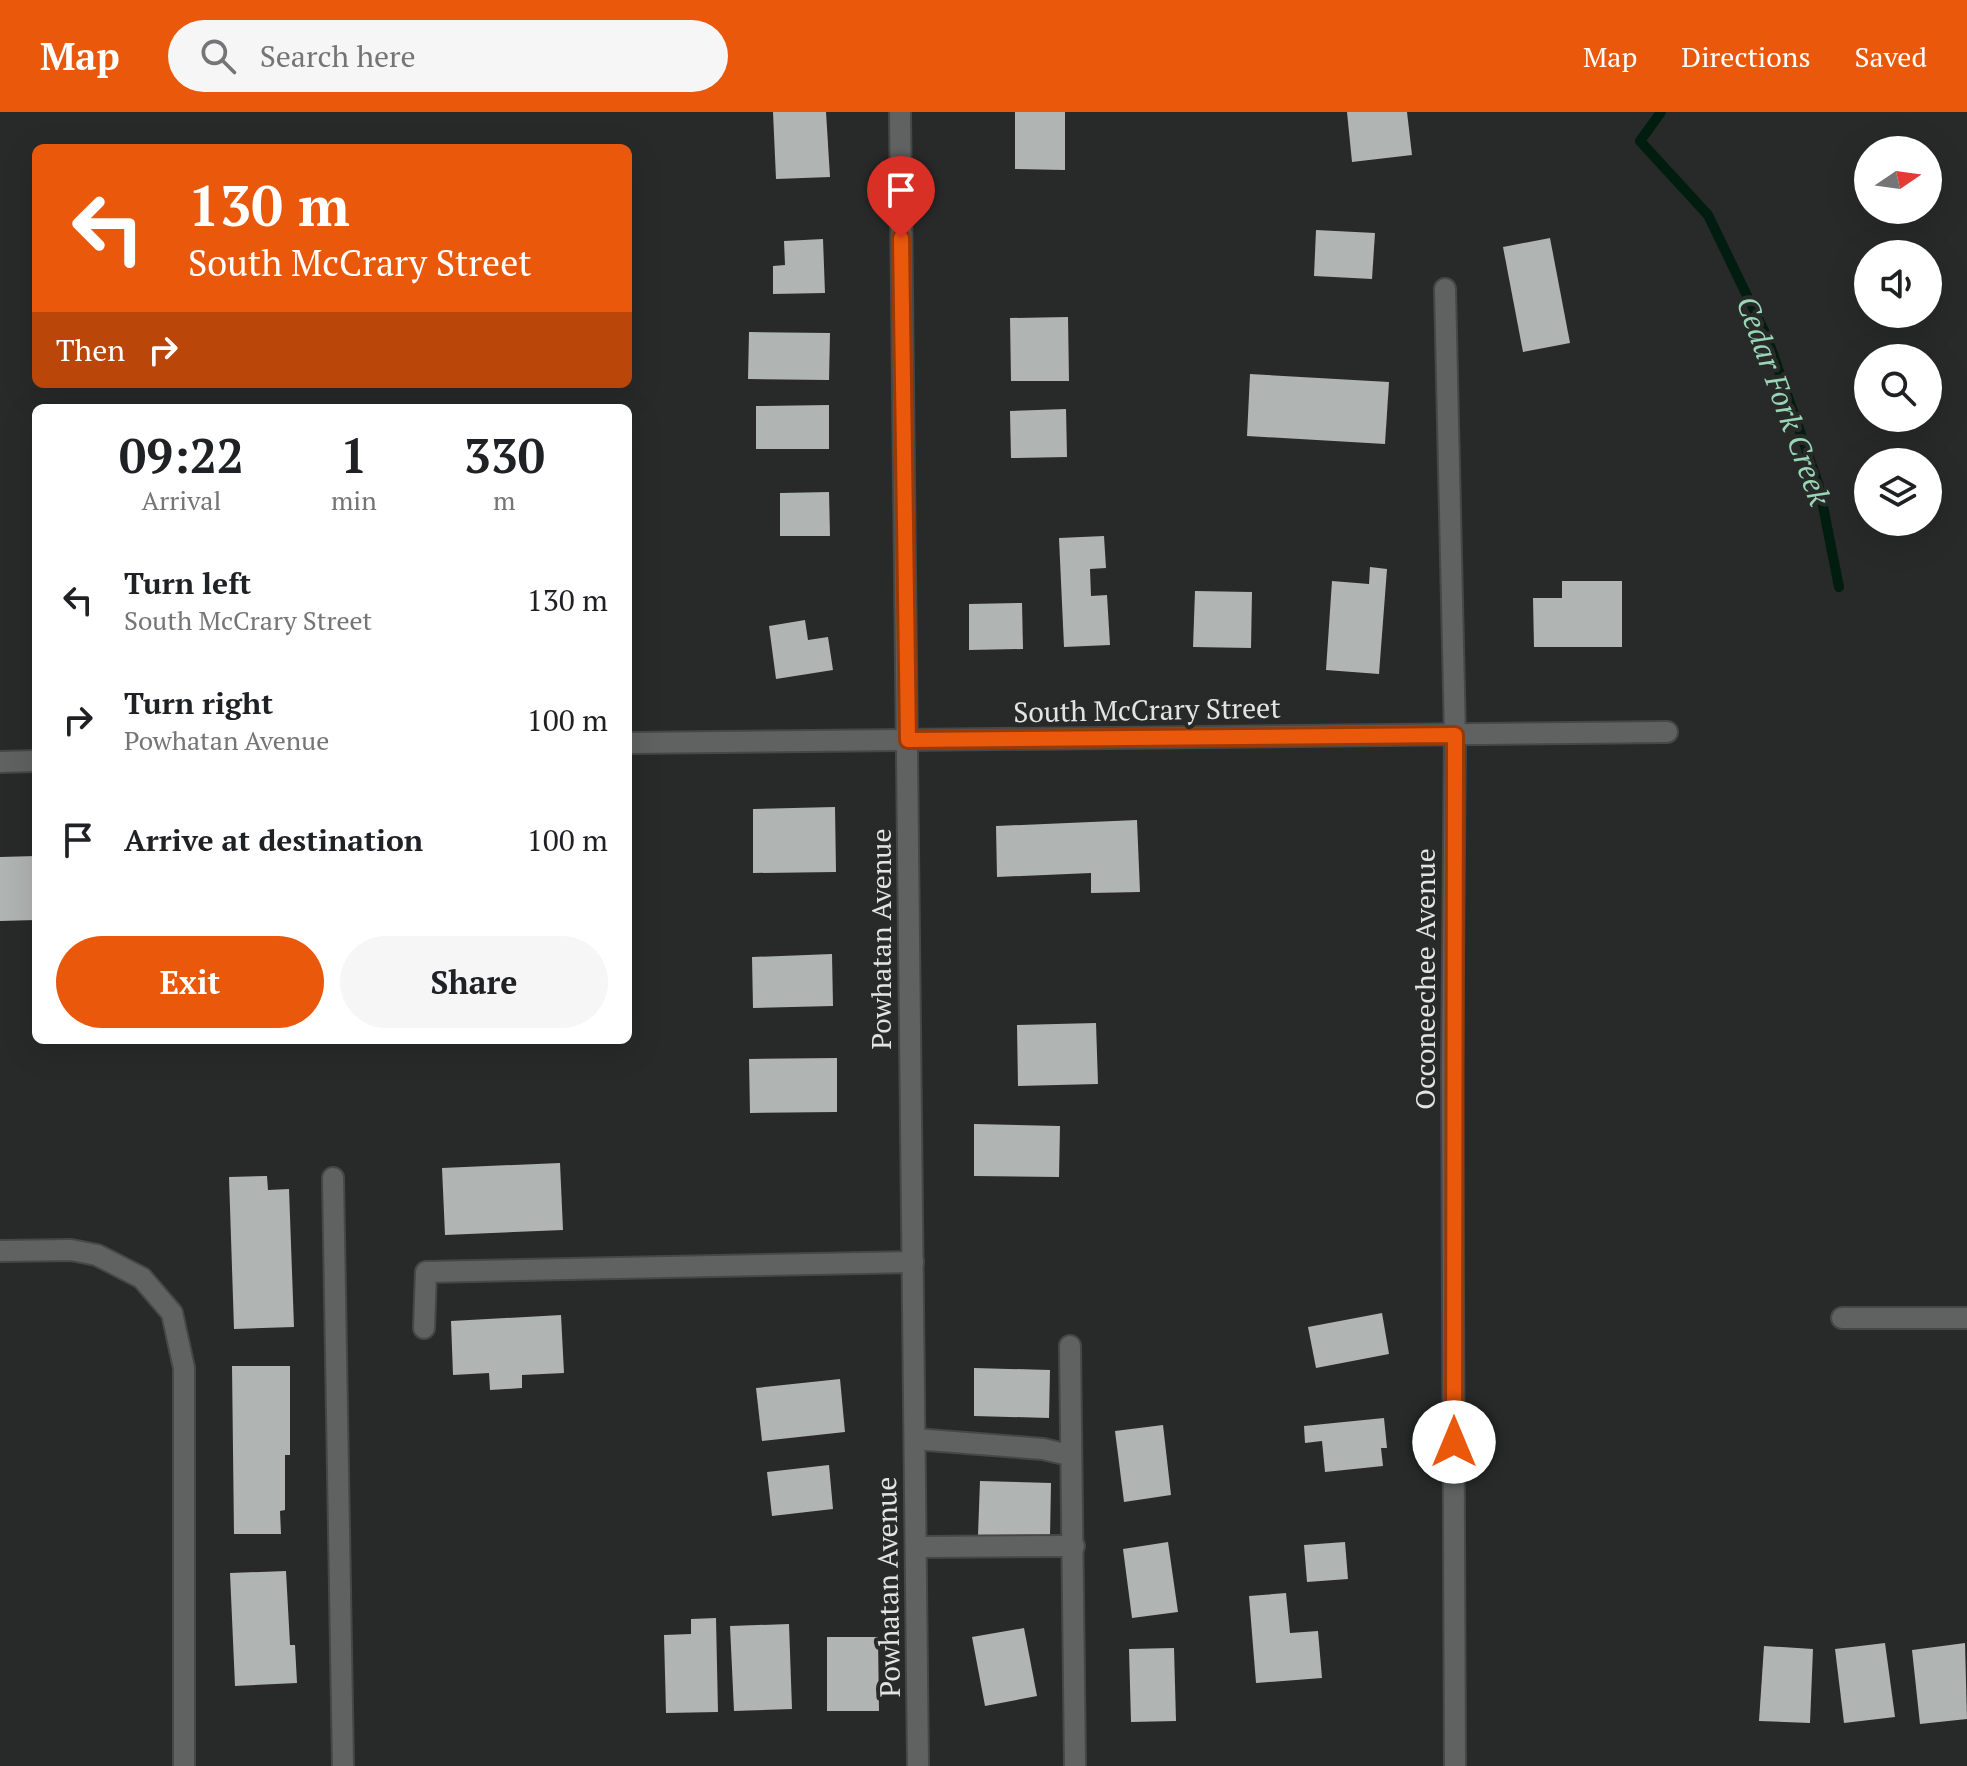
<!DOCTYPE html>
<html lang="en">
<head>
<meta charset="utf-8">
<style>
	body { margin:0; font-family:"PT Serif",serif; background:#f6f6f6; color:#202124; height:100vh; display:flex; flex-direction:column; font-size:30px; white-space:nowrap }
	* { box-sizing:border-box; margin:0 }
	p { font-size:26px; color:#757577 }
	.icon { flex:none; width:44px; height:44px; fill:none; stroke:currentColor; stroke-width:2; stroke-linecap:round; stroke-linejoin:round }
	.map { position:relative; flex:1; overflow:hidden }
	.drawer { position:absolute; left:32px; top:292px; width:600px; height:640px; display:flex; flex-direction:column; background:#fff; border-radius:12px; box-shadow:0 8px 32px #0002 }
	.drawer>* { flex:none }
	.hud { position:absolute; left:32px; top:32px; width:600px; height:244px; border-radius:12px; box-shadow:0 8px 32px #0002; background:#ea580c; color:#fff; overflow:hidden }
	.needle { width:52px; rotate:77deg }
	.buttons { position:absolute; left:1854px; top:24px; display:grid; gap:16px }
	.buttons a { display:grid; place-items:center; width:88px; height:88px; border-radius:50%; background:#fff; box-shadow:0 8px 32px #0002; font-size:40px }
	.pin { position:absolute; display:grid; place-items:center; width:68px; height:68px; color:#fff; margin:-82px -34px; border-radius:50% 50% 50% 0; rotate:-45deg; box-shadow:0 0 8px #0007 }
	.pin .icon { rotate:45deg }
	.me { position:absolute; width:88px; margin:-44px; rotate:0deg; stroke-linejoin:round; filter:drop-shadow(0 0 6px #0008) }
	.turn { display:flex; align-items:center; gap:28px; height:168px; padding:0 24px; font-size:36px }
	.turn .icon { width:104px; height:104px; stroke-width:2.5 }
	.turn b { display:block; font-size:56px; line-height:68px }
	.then { display:flex; align-items:center; height:76px; padding:0 24px; background:#0003; gap:16px; font-size:30px }
	.eta { display:flex; justify-content:space-evenly; align-items:center; height:136px; text-align:center }
	.eta b { font-size:48px; font-weight:700; line-height:56px }
	.cta { display:flex; gap:16px; margin-top:auto; padding:16px 24px }
	.cta a { flex:1; height:92px; border-radius:48px; background:#ea580c; color:#fff; font-size:32px; font-weight:700; line-height:92px; text-align:center }
	.cta a+a { background:#f6f6f6; color:#202124 }
	ul { padding:0; list-style:none }
	li { display:flex; align-items:center; gap:24px; height:120px; padding:0 24px }
	li div { flex:1 }
	li b { display:block; font-size:30px }
	li em { font-style:normal }
	header { display:flex; align-items:center; gap:48px; box-sizing:border-box; height:112px; padding:0 40px; background:#ea580c; color:#fff }
	header strong { font-size:38px }
	nav { display:flex; gap:44px; margin-inline-start:auto; font-size:28px }
	.search { width:560px; height:72px; background:#f6f6f6; display:flex; align-items:center; gap:20px; box-sizing:border-box; padding:0 28px; border-radius:44px; color:#757577; font-size:30px }
	.map>svg:first-child { display:block }
</style>
</head>
<body>
<header>
<strong>Map</strong>
<div class="search"><svg class="icon" aria-label="search" viewBox="0 0 24 24"><circle cx="10" cy="10" r="6"/><path d="M15 15l6 6"/></svg>Search here</div>
<nav><a>Map</a><a>Directions</a><a>Saved</a></nav>
</header>
<div class="map">
<svg width="1967" height="1654" viewBox="0 0 1967 1654">
	<rect width="100%" height="100%" fill="#272a29"/>
	<g fill="none" stroke-linecap="round" stroke-linejoin="round">
		<!-- stream -->
		<polyline stroke="#001d0f" stroke-width="10" points="1661,0 1640,29 1708,103 1767,225 1819,374 1839,475"/>
	</g>
	<!-- building -->
	<g fill="#b0b4b2">
		<polygon points="773,0 826,0 830,65 776,67"/>
		<polygon points="1015,0 1065,0 1065,58 1015,57"/>
		<polygon points="1347,0 1407,0 1412,43 1352,50"/>
		<polygon points="1316,118 1375,121 1372,167 1314,164"/>
		<polygon points="1550,126 1570,231 1523,240 1503,135"/>
		<polygon points="823,127 825,181 773,182 773,154 785,153 784,129"/>
		<polygon points="1068,205 1069,269 1011,269 1010,206"/>
		<polygon points="749,220 830,221 829,268 748,267"/>
		<polygon points="1250,262 1389,270 1385,332 1247,324"/>
		<polygon points="829,293 829,337 756,337 756,294"/>
		<polygon points="1066,297 1067,345 1011,346 1010,299"/>
		<polygon points="829,380 830,424 780,424 780,381"/>
		<polygon points="1104,424 1106,456 1090,457 1091,484 1107,483 1110,533 1064,535 1059,426"/>
		<polygon points="1370,455 1387,457 1379,562 1326,558 1332,469 1369,472"/>
		<polygon points="1562,469 1622,469 1622,535 1534,535 1533,486 1562,486"/>
		<polygon points="1195,479 1252,480 1251,536 1193,535"/>
		<polygon points="1022,491 1023,537 969,538 969,492"/>
		<polygon points="805,508 808,528 828,525 833,558 776,567 769,514"/>
		<polygon points="835,695 836,760 753,761 753,697"/>
		<polygon points="1137,708 1140,780 1091,781 1091,761 997,765 996,714"/>
		<polygon points="36,744 36,808 0,809 0,745"/>
		<polygon points="832,842 833,894 753,896 752,845"/>
		<polygon points="1096,911 1098,972 1018,974 1017,913"/>
		<polygon points="837,946 837,1000 750,1001 749,947"/>
		<polygon points="974,1012 1060,1014 1059,1065 974,1064"/>
		<polygon points="560,1051 563,1118 445,1123 442,1056"/>
		<polygon points="267,1064 268,1078 289,1077 294,1215 234,1217 229,1065"/>
		<polygon points="1382,1201 1389,1242 1316,1256 1308,1215"/>
		<polygon points="561,1203 564,1261 522,1263 522,1276 490,1278 489,1261 453,1263 451,1209"/>
		<polygon points="232,1254 290,1254 290,1343 285,1343 285,1398 280,1399 281,1422 234,1422"/>
		<polygon points="974,1256 1050,1258 1049,1306 974,1304"/>
		<polygon points="840,1267 845,1320 762,1329 756,1276"/>
		<polygon points="1384,1306 1387,1336 1381,1336 1383,1354 1325,1360 1322,1329 1305,1331 1304,1314"/>
		<polygon points="1163,1313 1171,1383 1124,1390 1115,1319"/>
		<polygon points="829,1353 833,1397 772,1404 767,1360"/>
		<polygon points="980,1369 1051,1371 1050,1424 978,1423"/>
		<polygon points="1168,1430 1178,1500 1132,1506 1123,1437"/>
		<polygon points="1345,1430 1348,1467 1307,1470 1304,1433"/>
		<polygon points="286,1459 290,1533 295,1533 297,1571 235,1574 230,1461"/>
		<polygon points="1286,1481 1290,1521 1318,1519 1322,1566 1256,1571 1249,1484"/>
		<polygon points="716,1506 718,1600 666,1601 664,1523 691,1522 691,1507"/>
		<polygon points="789,1512 792,1597 734,1599 730,1514"/>
		<polygon points="1024,1516 1037,1584 985,1594 972,1525"/>
		<polygon points="827,1525 878,1525 879,1599 827,1599"/>
		<polygon points="1885,1531 1895,1605 1844,1611 1835,1537"/>
		<polygon points="1965,1531 1967,1607 1920,1612 1912,1538"/>
		<polygon points="1764,1534 1813,1537 1810,1611 1759,1609"/>
		<polygon points="1174,1536 1176,1609 1131,1610 1129,1537"/>
	</g>
	<g fill="none" stroke-linecap="round" stroke-linejoin="round">
		<defs>
			<g id="minor">
				<polyline points="900,0 918,1654"/>
				<polyline points="1445,177 1455,623 1452,960 1455,1654"/>
				<polyline points="628,631 1667,620"/>
				<polyline points="0,650 36,649"/>
				<polyline points="333,1066 343,1654"/>
				<polyline points="0,1139 71,1138 97,1143 142,1166 172,1201 184,1256 184,1654"/>
				<polyline points="1842,1206 1967,1206"/>
				<polyline points="424,1216 426,1160 913,1150"/>
				<polyline points="1070,1234 1075,1654"/>
				<polyline points="915,1327 1043,1337 1069,1343"/>
				<polyline points="916,1435 1074,1434"/>
			</g>
		</defs>
		<!-- minor casing -->
		<use href="#minor" stroke="#454847" stroke-width="24"/>
		<!-- minor -->
		<use href="#minor" stroke="#606261" stroke-width="20"/>
	</g>
	<g fill="none" stroke-linecap="round" stroke-linejoin="round">
		<defs>
			<polyline id="route" points="901,126 908,628 1455,623 1454,1330"/>
		</defs>
		<!-- route casing -->
		<use href="#route" stroke="#983908" stroke-width="20"/>
		<!-- route -->
		<use href="#route" stroke="#ea580c" stroke-width="14"/>
	</g>
	<g text-anchor="middle" stroke-width="8" stroke-linejoin="round" paint-order="stroke">
		<!-- street labels -->
		<g font-size="28" fill="#e2e4e3" stroke="#272a29">
			<text transform="translate(1147 598) rotate(-1)" y="10">South McCrary Street</text>
			<text transform="translate(881 827) rotate(-90)" y="10">Powhatan Avenue</text>
			<text transform="translate(1425 867) rotate(-90)" y="10">Occoneechee Avenue</text>
			<text transform="translate(888 1475) rotate(-91)" y="10">Powhatan Avenue</text>
		</g>
		<!-- water labels -->
		<g font-size="30" font-style="italic" fill="#98d6b5" stroke="#272a29">
			<text transform="translate(1783 289) rotate(70)" y="10">Cedar Fork Creek</text>
		</g>
	</g>
</svg>
<div class="buttons">
<a><svg class="needle" viewBox="-14 -14 28 28"><path d="M0-13l5 13h-10z" fill="#e53935"/><path d="M0 13l5-13h-10z" fill="#757577"/></svg></a>
<a><svg class="icon" aria-label="sound" viewBox="0 0 24 24"><path d="M4 9h4l5-4v14l-5-4H4zM17 9q2 3 0 6"/></svg></a>
<a><svg class="icon" aria-label="search" viewBox="0 0 24 24"><circle cx="10" cy="10" r="6"/><path d="M15 15l6 6"/></svg></a>
<a><svg class="icon" aria-label="layers" viewBox="0 0 24 24"><path d="M12 4l9 5-9 5-9-5zM3 14l9 5 9-5"/></svg></a>
</div>
<div class="pin" style="left:901px;top:126px;background:#d93025"><svg class="icon" aria-label="arrive" viewBox="0 0 24 24"><path d="M6 21V4h12l-3 4 3 4H6"/></svg></div>
<svg class="me" style="left:1454px;top:1330px" viewBox="-20 -20 40 40"><circle r="19" fill="#fff"/><path d="M0-13L10 11 0 6-10 11z" fill="#ea580c"/></svg>
<div class="hud">
<div class="turn"><svg class="icon" aria-label="left" viewBox="0 0 24 24"><path d="M17 20v-9H6M10 6l-5 5 5 5"/></svg><div><b>130 m</b>South McCrary Street</div></div>
<div class="then">Then<svg class="icon" aria-label="right" viewBox="0 0 24 24"><path d="M7 20v-9h11M14 6l5 5-5 5"/></svg></div>
</div>
<section class="drawer">
<div class="eta">
<div><b>09:22</b><p>Arrival</p></div>
<div><b>1</b><p>min</p></div>
<div><b>330</b><p>m</p></div>
</div>
<ul>
<li><svg class="icon" aria-label="left" viewBox="0 0 24 24"><path d="M17 20v-9H6M10 6l-5 5 5 5"/></svg><div><b>Turn left</b><p>South McCrary Street</p></div><em>130 m</em></li>
<li><svg class="icon" aria-label="right" viewBox="0 0 24 24"><path d="M7 20v-9h11M14 6l5 5-5 5"/></svg><div><b>Turn right</b><p>Powhatan Avenue</p></div><em>100 m</em></li>
<li><svg class="icon" aria-label="arrive" viewBox="0 0 24 24"><path d="M6 21V4h12l-3 4 3 4H6"/></svg><div><b>Arrive at destination</b></div><em>100 m</em></li>
</ul>
<div class="cta"><a>Exit</a><a>Share</a></div>
</section>
</div>
</body>
</html>
